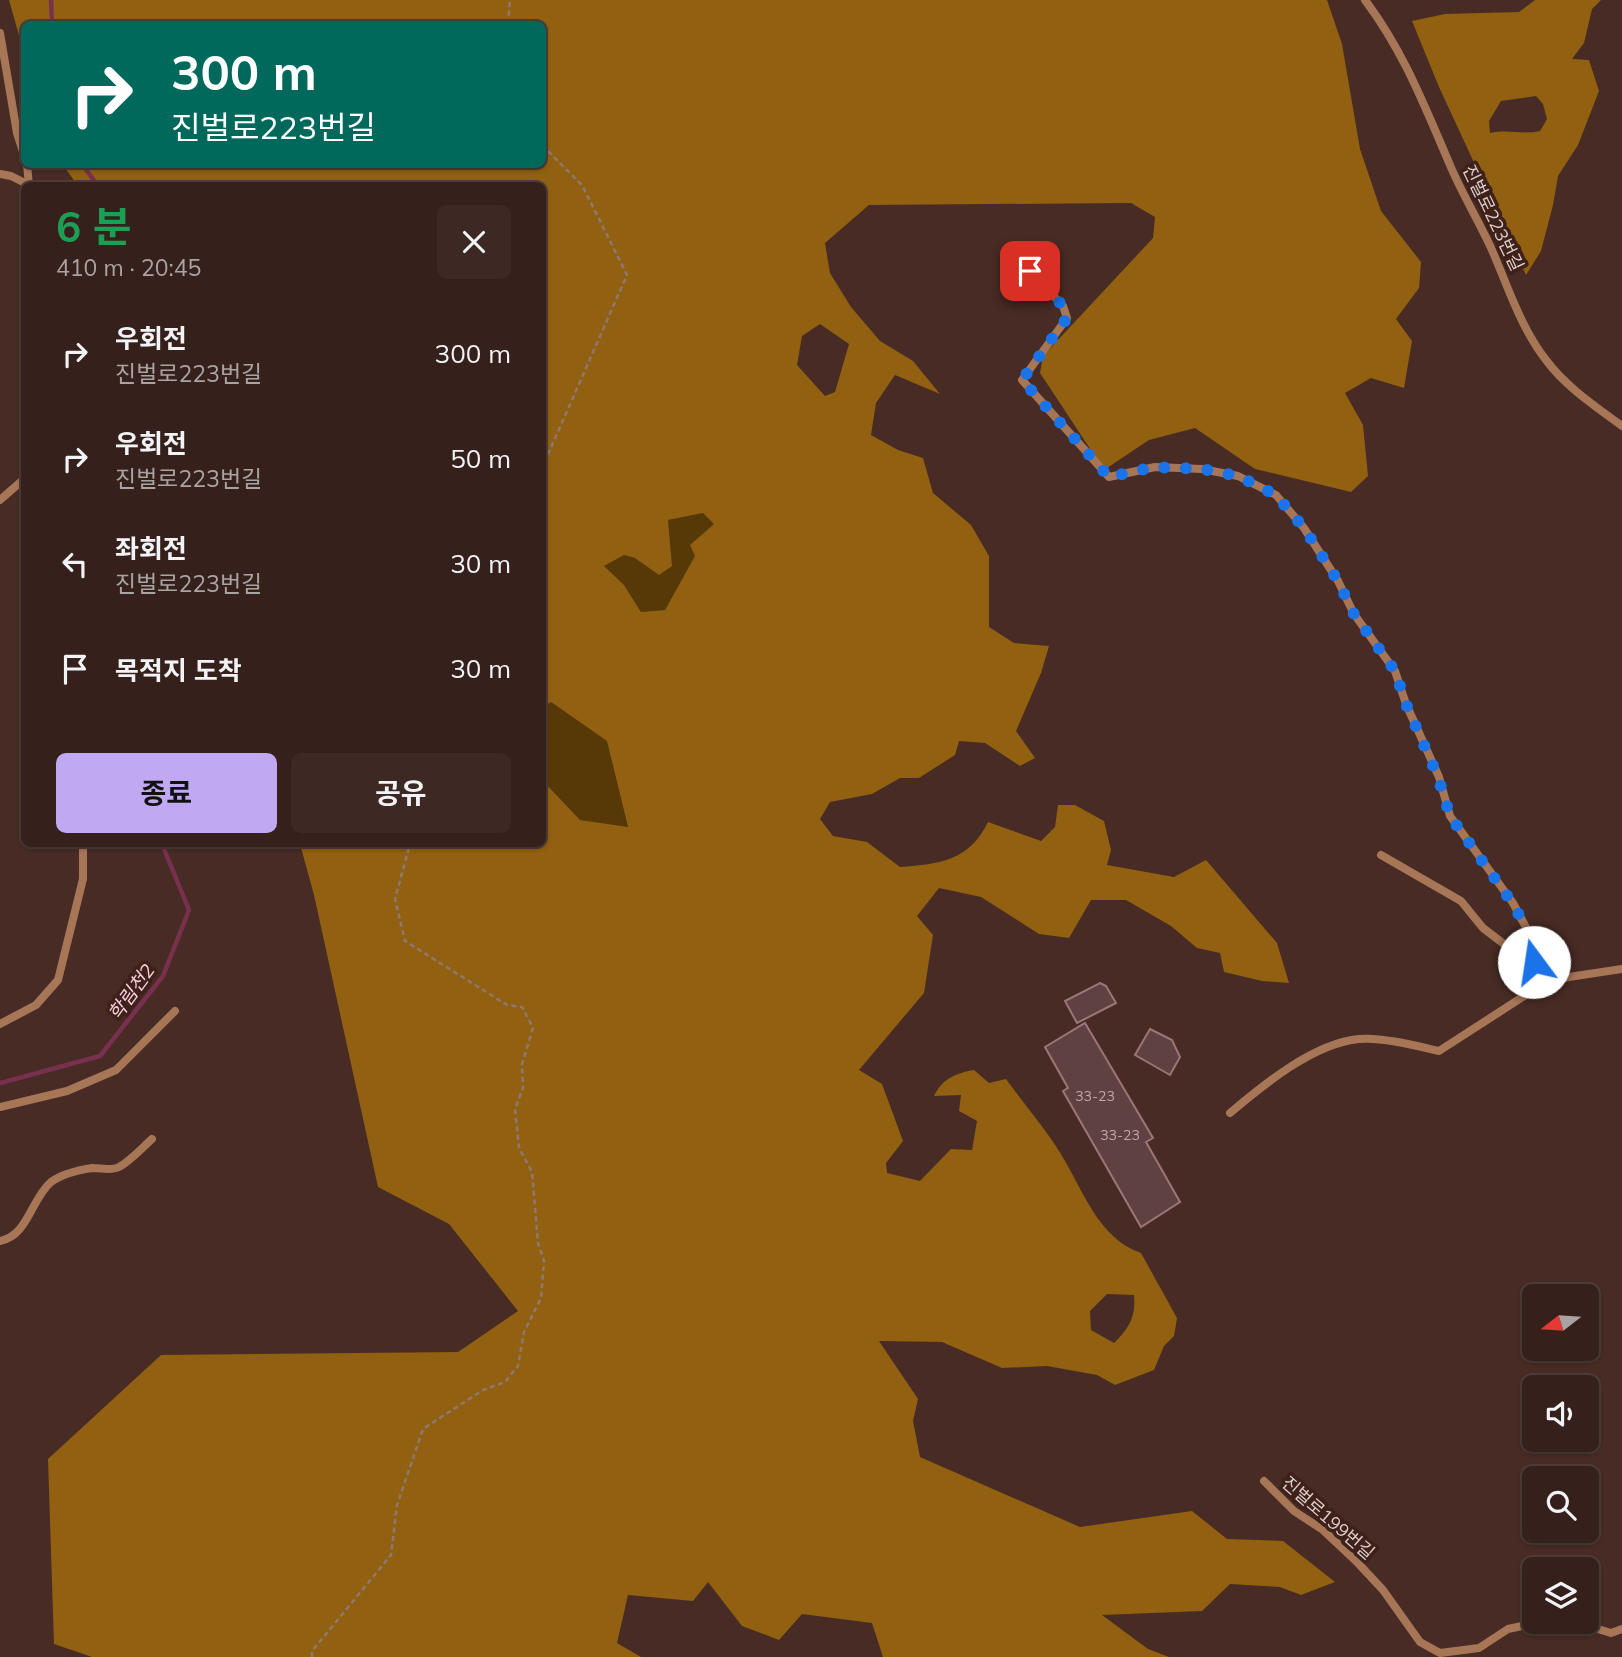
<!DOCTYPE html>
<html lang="ko">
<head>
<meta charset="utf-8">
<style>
	body { margin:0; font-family:Mulish,"Noto Sans KR",sans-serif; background:#3d2824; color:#f1f3f6; height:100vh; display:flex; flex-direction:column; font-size:26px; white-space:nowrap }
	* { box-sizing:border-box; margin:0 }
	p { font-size:23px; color:#aaa3a3 }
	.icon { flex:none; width:38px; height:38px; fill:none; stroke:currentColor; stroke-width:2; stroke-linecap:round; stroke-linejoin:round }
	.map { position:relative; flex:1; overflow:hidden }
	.panel { position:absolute; left:21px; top:182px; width:525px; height:665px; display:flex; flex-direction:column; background:#35201b; border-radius:10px; box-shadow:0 2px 5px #0004,0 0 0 2px #4f3e3a }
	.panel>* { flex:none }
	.banner { position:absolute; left:21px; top:21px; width:525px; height:147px; border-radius:10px; box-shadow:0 2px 5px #0004,0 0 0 2px #4f3e3a; background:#00695c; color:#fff; overflow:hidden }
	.needle { width:46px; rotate:253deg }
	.controls { position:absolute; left:1522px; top:1284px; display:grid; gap:14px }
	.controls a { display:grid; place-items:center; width:77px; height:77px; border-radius:10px; background:#35201b; box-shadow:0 2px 5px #0004,0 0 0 2px #4f3e3a; font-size:35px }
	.pin { position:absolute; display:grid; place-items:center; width:60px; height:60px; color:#fff; margin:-30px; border-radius:14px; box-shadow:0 4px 10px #0006 }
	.me { position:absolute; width:77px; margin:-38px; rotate:346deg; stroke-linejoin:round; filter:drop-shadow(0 0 5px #0008) }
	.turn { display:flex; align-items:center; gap:24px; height:147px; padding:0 35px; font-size:32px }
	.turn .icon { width:91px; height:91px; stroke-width:2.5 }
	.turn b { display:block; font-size:49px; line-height:60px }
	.round { display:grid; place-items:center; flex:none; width:74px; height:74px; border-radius:10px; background:#3d2824 }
	.overview { display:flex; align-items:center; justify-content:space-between; height:119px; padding:0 35px }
	h1 { font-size:42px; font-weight:700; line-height:52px; color:#1e9e55 }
	.button { display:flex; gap:14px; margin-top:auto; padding:14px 35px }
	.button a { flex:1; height:80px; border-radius:10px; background:#c1a8f3; color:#111; font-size:28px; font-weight:700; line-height:80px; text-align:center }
	.button a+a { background:#3d2824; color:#f1f3f6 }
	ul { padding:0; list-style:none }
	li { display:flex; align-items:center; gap:21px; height:105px; padding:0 35px }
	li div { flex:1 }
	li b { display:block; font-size:26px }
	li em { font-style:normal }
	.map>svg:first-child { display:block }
</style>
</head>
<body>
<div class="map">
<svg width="1622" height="1657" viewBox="0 0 1622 1657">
	<rect width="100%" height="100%" fill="#472b24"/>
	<!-- green -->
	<g fill="#573807">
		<polygon points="703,513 714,524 665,610 641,612 624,585 604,566 623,554 672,565 668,520"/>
		<polygon points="551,702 607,741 628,828 580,820 546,784 543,783 543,708"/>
	</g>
	<!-- forest -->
	<g fill="#916010" fill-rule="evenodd">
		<path d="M9 0H1327L1342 44 1360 149 1381 211 1421 262 1419 288 1396 319 1412 341 1404 388 1371 378 1345 393 1363 425 1368 476 1351 492 1255 469 1195 428 1149 440 1104 470 1040 373 1043 356 1153 238 1155 217 1131 203 869 205 825 243 830 273 851 307 880 341 913 361 940 394 895 375 876 403 871 435 898 450 923 458 933 493 971 525 989 556V627L1014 643 1049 646 1041 673 1016 731 1035 758 1020 766 985 743 959 741 955 755 919 778H900L872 794 830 802 820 819 833 836 867 842 900 867C940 864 969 861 988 822L1041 841 1055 827 1058 805H1075L1104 821 1111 850 1107 865 1174 877 1206 860 1277 943 1289 983 1262 981 1224 972 1220 953 1197 948 1171 926 1126 900H1091L1069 938 1039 934 981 897 939 888 917 916 933 935 924 993 859 1070 882 1084 903 1141 886 1163 887 1173 920 1181 951 1149 972 1150 977 1121 959 1111 961 1095 934 1096C942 1079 956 1073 974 1070L989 1083 1006 1079C1024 1104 1045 1128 1061 1154 1083 1190 1098 1238 1141 1253L1177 1318 1174 1336 1164 1346 1154 1370 1115 1385 1097 1375 1047 1366 1002 1368 942 1342 879 1341 918 1399 913 1421 920 1457 1080 1527 1192 1511 1227 1539 1283 1541 1335 1582 1301 1595 1280 1587 1230 1584 1202 1611 1102 1615 1148 1649 1169 1657H883L872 1623 802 1614 779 1640 742 1626 708 1582 693 1601 628 1595 617 1643 641 1657H92L54 1644 48 1459 161 1355 458 1352 518 1311 449 1224 378 1187 314 895 300 844H542L543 783 546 784 580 820 628 827 607 741 551 702 543 708 542 186H78L63 165 542 164V24H24V53ZM820 324 849 344 835 392 825 396 797 365 802 336ZM703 513 714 524 690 545 695 556 665 610 641 612 624 585 604 566 624 555 635 558 659 575 672 566 668 520ZM1107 1294 1134 1295C1136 1317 1129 1328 1114 1343L1091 1330 1090 1311Z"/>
		<path d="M1535 0H1601L1592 9 1584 43 1572 59 1589 60 1599 91 1578 145 1558 176 1553 205 1541 251 1526 275 1439 87 1412 21 1445 14 1519 12ZM1536 96 1543 104 1547 119 1540 131C1521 135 1509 129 1490 133L1489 121 1501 101Z"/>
	</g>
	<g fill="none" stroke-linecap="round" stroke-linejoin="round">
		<!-- stream -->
		<g stroke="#79304f" stroke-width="4.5">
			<polyline points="51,0 52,24"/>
			<polyline points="82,164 98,186"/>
			<polyline points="0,1083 100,1056 163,976 189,910 162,844"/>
		</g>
	</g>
	<!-- building -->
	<g fill="#604142" stroke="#9a7678" stroke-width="2">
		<polygon points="1100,983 1106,986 1116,1003 1077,1023 1065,1001"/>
		<polygon points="1085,1023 1153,1138 1146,1142 1180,1202 1141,1227 1063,1091 1068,1088 1045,1047"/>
		<polygon points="1150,1029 1172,1040 1180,1057 1170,1075 1135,1055"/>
	</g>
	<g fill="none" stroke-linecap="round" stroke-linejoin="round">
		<!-- path -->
		<g stroke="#907872" stroke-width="2.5" stroke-dasharray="5 3.5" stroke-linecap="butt">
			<polyline points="508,24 510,0"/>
			<polyline points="542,145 582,185 627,275 542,468"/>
			<polyline points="312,1657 312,1651 391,1555 397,1505 423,1429 483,1390 505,1382 518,1366 524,1332 541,1298 544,1261 538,1243 532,1172 519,1148 515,1109 523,1088 522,1064 533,1028 522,1007 507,1005 405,941 395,899 410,844"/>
		</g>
		<!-- service -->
		<g stroke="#a77657" stroke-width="8">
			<path d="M1365 0C1404 52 1424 105 1450 165 1462 194 1479 221 1492 250 1508 287 1521 328 1546 360 1566 387 1595 406 1622 426"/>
			<polyline points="0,33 17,133 24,155"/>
			<polyline points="27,164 29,186"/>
			<polyline points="0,174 11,176 29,185"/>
			<polyline points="1014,254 1063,306 1067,318 1022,380 1109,477 1155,467 1202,469 1238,476 1276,495 1304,528 1338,581 1354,614 1395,671 1406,704 1439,777 1450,816 1513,903 1529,933 1534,962 1549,980"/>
			<polyline points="0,500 24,479"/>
			<polyline points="1381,855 1461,901 1483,928 1521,957 1534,962"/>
			<polyline points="0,1024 36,1005 58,980 83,879 83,844"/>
			<polyline points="0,1107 67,1091 116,1070 175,1011"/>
			<path d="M1230 1113C1263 1085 1314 1043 1359 1039 1382 1037 1417 1046 1439 1051L1549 980 1622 969"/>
			<path d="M0 1241C28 1236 31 1199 51 1182 62 1174 79 1170 92 1168 101 1168 111 1171 119 1167 130 1161 142 1148 152 1139"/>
			<polyline points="1264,1481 1294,1511 1323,1530 1356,1561 1383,1590 1420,1642 1440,1653 1479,1648 1508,1629 1541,1622"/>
			<polyline points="1575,1622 1611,1633 1622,1629"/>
		</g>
	</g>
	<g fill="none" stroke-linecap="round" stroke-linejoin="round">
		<!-- route -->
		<polyline stroke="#1a73e8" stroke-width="12" stroke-dasharray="0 21.6" points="1030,271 1063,306 1067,318 1022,380 1109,477 1155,467 1202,469 1238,476 1276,495 1304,528 1338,581 1354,614 1395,671 1406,704 1438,777 1450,816 1513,904 1529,933 1534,962"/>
	</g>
	<g text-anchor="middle" stroke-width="7" stroke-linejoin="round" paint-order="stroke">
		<!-- number labels -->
		<g font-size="14" fill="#bfa9a6">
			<text x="1095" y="1101">33-23</text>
			<text x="1120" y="1140">33-23</text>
		</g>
		<!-- street labels -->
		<g font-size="18" fill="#dfccc8" stroke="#3d211a">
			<text transform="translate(1493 218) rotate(64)" y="6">진벌로223번길</text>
			<text transform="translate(1328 1518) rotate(41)" y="6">진벌로199번길</text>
		</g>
		<!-- water labels -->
		<g font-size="19" font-style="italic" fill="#facddc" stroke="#3d211a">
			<text transform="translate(131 992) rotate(-54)" y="7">학림천2</text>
		</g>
	</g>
</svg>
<div class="controls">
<a><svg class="needle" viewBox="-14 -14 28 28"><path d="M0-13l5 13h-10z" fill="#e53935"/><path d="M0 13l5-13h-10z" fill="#aaa3a3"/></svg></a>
<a><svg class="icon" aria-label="sound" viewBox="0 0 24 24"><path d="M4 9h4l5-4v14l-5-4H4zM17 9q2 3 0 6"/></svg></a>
<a><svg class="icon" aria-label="search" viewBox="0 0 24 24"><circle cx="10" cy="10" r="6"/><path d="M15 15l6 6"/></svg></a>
<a><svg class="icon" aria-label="layers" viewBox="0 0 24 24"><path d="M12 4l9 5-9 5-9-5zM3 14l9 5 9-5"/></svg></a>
</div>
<div class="pin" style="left:1030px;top:271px;background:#d93025"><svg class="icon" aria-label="arrive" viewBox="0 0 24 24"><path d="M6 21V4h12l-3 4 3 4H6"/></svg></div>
<svg class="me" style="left:1534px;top:962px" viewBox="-20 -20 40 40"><circle r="19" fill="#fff"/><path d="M0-13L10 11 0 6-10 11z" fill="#1a73e8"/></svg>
<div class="banner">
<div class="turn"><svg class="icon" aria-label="right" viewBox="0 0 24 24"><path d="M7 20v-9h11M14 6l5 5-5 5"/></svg><div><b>300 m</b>진벌로223번길</div></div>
</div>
<section class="panel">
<div class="overview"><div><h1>6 분</h1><p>410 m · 20:45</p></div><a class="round"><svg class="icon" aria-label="close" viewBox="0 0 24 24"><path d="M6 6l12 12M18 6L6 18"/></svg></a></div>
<ul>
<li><svg class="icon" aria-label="right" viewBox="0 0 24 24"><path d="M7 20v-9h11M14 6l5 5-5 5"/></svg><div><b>우회전</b><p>진벌로223번길</p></div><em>300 m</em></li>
<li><svg class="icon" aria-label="right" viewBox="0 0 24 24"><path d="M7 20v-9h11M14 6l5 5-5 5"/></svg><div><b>우회전</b><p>진벌로223번길</p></div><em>50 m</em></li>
<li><svg class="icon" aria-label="left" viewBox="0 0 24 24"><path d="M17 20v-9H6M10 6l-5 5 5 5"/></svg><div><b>좌회전</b><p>진벌로223번길</p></div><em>30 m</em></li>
<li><svg class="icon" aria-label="arrive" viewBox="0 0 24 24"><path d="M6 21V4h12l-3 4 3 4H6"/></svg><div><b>목적지 도착</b></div><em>30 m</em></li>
</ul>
<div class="button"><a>종료</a><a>공유</a></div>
</section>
</div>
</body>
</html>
